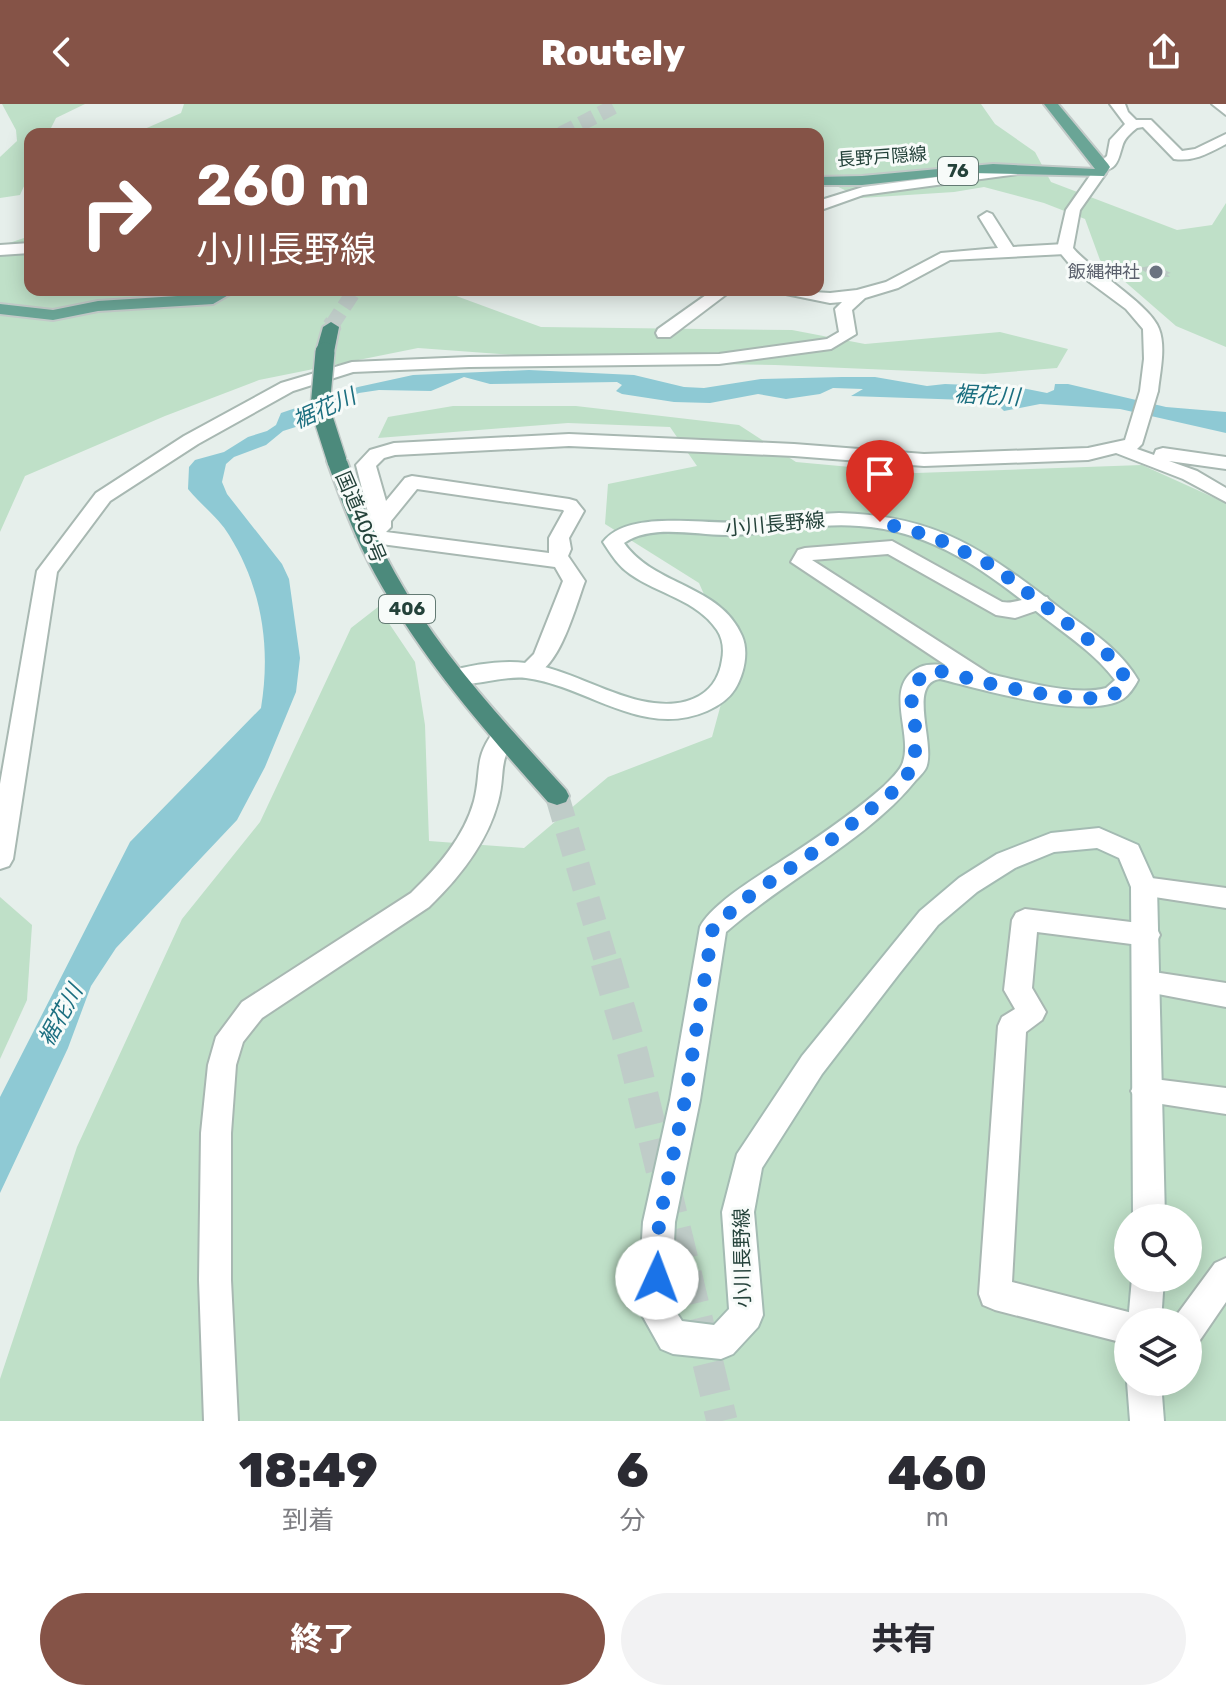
<!DOCTYPE html>
<html lang="ja">
<head>
<meta charset="utf-8">
<style>
	body { margin:0; font-family:Rubik,"Noto Sans JP",sans-serif; background:#f2f2f3; color:#2b2b33; height:100vh; display:flex; flex-direction:column; font-size:30px; white-space:nowrap }
	* { box-sizing:border-box; margin:0 }
	p { font-size:26px; color:#7c7c81 }
	.icon { flex:none; width:44px; height:44px; fill:none; stroke:currentColor; stroke-width:2; stroke-linecap:round; stroke-linejoin:round }
	.map { position:relative; height:1317px; overflow:hidden }
	.drawer { display:flex; flex-direction:column; background:#fff; flex:1 }
	.drawer>* { flex:none }
	.hud { position:absolute; left:24px; top:24px; width:800px; height:168px; border-radius:16px; box-shadow:0 4px 20px #0003; background:#855347; color:#fff; overflow:hidden }
	.fabs { position:absolute; left:1114px; top:1100px; display:grid; gap:16px }
	.fabs a { display:grid; place-items:center; width:88px; height:88px; border-radius:50%; background:#fff; box-shadow:0 4px 20px #0003; font-size:40px }
	.pin { position:absolute; display:grid; place-items:center; width:68px; height:68px; color:#fff; margin:-82px -34px; border-radius:50% 50% 50% 0; rotate:-45deg; box-shadow:0 0 8px #0007 }
	.pin .icon { rotate:45deg }
	.me { position:absolute; width:88px; margin:-44px; rotate:2deg; stroke-linejoin:round; filter:drop-shadow(0 0 6px #0008) }
	.turn { display:flex; align-items:center; gap:28px; height:168px; padding:0 40px; font-size:36px }
	.turn .icon { width:104px; height:104px; stroke-width:2.5 }
	.turn b { display:block; font-size:56px; line-height:68px }
	.eta { display:flex; justify-content:space-evenly; align-items:center; height:136px; text-align:center }
	.eta b { font-size:48px; font-weight:800; line-height:56px }
	.action { display:flex; gap:16px; margin-top:auto; padding:16px 40px }
	.action a { flex:1; height:92px; border-radius:48px; background:#855347; color:#fff; font-size:32px; font-weight:800; line-height:92px; text-align:center }
	.action a+a { background:#f2f2f3; color:#2b2b33 }
	header { display:flex; justify-content:space-between; align-items:center; height:104px; padding:0 40px; background:#855347; color:#fff; font-size:36px; font-weight:800 }
	.map>svg:first-child { display:block }
</style>
</head>
<body>
<header><svg class="icon" aria-label="back" viewBox="0 0 24 24"><path d="M15 5l-7 7 7 7"/></svg>Routely<svg class="icon" aria-label="share" viewBox="0 0 24 24"><path d="M12 15V3M7 8l5-5 5 5M5 13v7h14v-7"/></svg></header>
<div class="map">
<svg width="1226" height="1317" viewBox="0 0 1226 1317">
	<rect width="100%" height="100%" fill="#e6efeb"/>
	<!-- green -->
	<g fill="#bfe0c8" fill-rule="evenodd">
		<polygon points="2,0 85,0 56,14 48,30 30,30 30,69 20,91 0,94 0,53 17,37 16,26"/>
		<polygon points="184,0 981,0 995,20 1035,48 1051,78 1177,126 1212,121 1226,99 1226,243 1176,222 1100,156 1085,115 1044,99 984,83 954,88 861,94 818,73 818,30 133,30 181,9"/>
		<polygon points="30,132 30,186 440,186 541,223 792,226 865,240 1000,228 1068,245 1057,264 984,270 775,261 622,259 418,244 259,276 165,312 25,372 0,428 0,142"/>
		<path d="M453 302H576L739 321 796 358 916 369 1142 361 1226 399V1317H0V1275L77 1043 182 815 260 718 351 524 378 503 415 558 425 621 429 737 524 744 608 673 712 633 733 556 699 479 605 420 608 380 697 362 670 323 568 319 378 334 388 313ZM1128 1114H1188V1174H1128ZM1128 1218H1188V1278H1128Z"/>
		<polygon points="0,793 32,821 27,896 0,955"/>
	</g>
	<!-- water -->
	<path fill="#8ec9d4" d="M529 266 634 271 684 283 704 284 761 275 842 273H875L927 282 945 280 1017 283 1047 289 1054 286 1055 280H1068L1166 303 1226 308V329L1120 305 1040 300 1004 307 1000 303 1003 299 996 297 851 292 863 285 833 284 820 290 786 295 758 290 710 299 674 298 622 290 616 287 622 281 617 278 490 280 464 273 431 287 379 286 359 289 320 306 302 321 283 327 266 341 234 353 226 360 222 378 227 390 282 460 289 475 300 554 296 588 265 663 237 716 116 844 91 882 68 944 0 1089V993L130 738 261 604C271 543 262 484 229 431 219 414 200 400 188 385L189 363 195 356 224 348 248 333 267 327 276 321 281 309 358 283 413 271Z"/>
	<!-- building -->
	<polygon fill="#bbcac4" points="1154,161 1171,169 1167,170 1170,173 1152,172 1139,164"/>
	<g fill="none" stroke-linecap="round" stroke-linejoin="round">
		<!-- trunk-tunnel-far3 -->
		<g stroke="#bfccc8" stroke-width="15" stroke-dasharray="15 7" stroke-linecap="butt">
			<polyline points="561,30 619,0"/>
			<polyline points="332,221 355,186"/>
		</g>
		<!-- trunk-tunnel-far2 -->
		<polyline stroke="#bfccc8" stroke-width="19" stroke-dasharray="19 9" stroke-linecap="butt" points="331,223 334,219"/>
		<!-- trunk-tunnel-far1 -->
		<polyline stroke="#bfccc8" stroke-width="24" stroke-dasharray="24 12" stroke-linecap="butt" points="557,692 607,860"/>
		<!-- trunk-tunnel -->
		<polyline stroke="#bfccc8" stroke-width="31" stroke-dasharray="31 15" stroke-linecap="butt" points="606,858 633,950 722,1317"/>
		<defs>
			<g id="minor">
				<path d="M1110 0H1125L1128 8 1136 16H1151L1182 47 1195 45 1226 30V40C1209 49 1194 58 1174 55L1143 23 1137 24C1132 28 1125 34 1123 40 1118 55 1118 68 1098 66V60L1107 52 1110 36 1125 20Z"/>
				<polygon points="1212,0 1226,0 1226,11"/>
				<polygon points="1020,62 1025,63 1025,69 863,91 818,107 818,97 863,83"/>
				<polygon points="987,108 992,110 1013,143 1065,140 1073,145 1065,150 950,156 898,184 865,194 852,206 856,230 831,245 719,260 469,263 353,268 293,287 198,340 110,397 57,468 13,755 9,762 0,765 0,680 37,467 96,389 184,332 281,279 352,258 469,253 719,250 827,235 839,228 835,205 842,198 830,199 781,189 779,186 830,189 857,186 886,178 941,149 998,144 979,113"/>
				<polygon points="30,139 30,149 0,151 0,141"/>
				<polygon points="713,186 732,186 670,233 658,233 656,229 658,225"/>
				<path d="M1149 282 1158 287 1142 340 1137 345 1154 351 1156 346 1163 344 1226 353V365L1169 357 1197 367 1226 384V398L1183 375 1116 349 1088 356 924 362 794 352 569 342 395 351 384 354 376 362 386 397 405 374 412 372 569 395 576 397 584 407 569 434 571 445 568 452 585 477C575 503 556 582 520 572L517 567 534 550 563 477 555 463 366 438 356 432 371 420 356 361 370 346 394 339 569 330 794 340 924 350 1088 344 1125 336 1140 287ZM417 385 563 406 564 407 549 434V449L386 428 391 423V417Z"/>
				<path d="M892 437 1002 498C1018 501 1031 489 1047 493L1050 498 1047 503 1015 514 996 511 888 450 812 456 996 574 999 579 996 584H980L791 458 798 446 805 444Z"/>
				<path d="M503 624 511 626 515 632C497 663 506 668 498 698 487 739 459 774 429 803L262 914 243 938 236 961 231 1029V1176L238 1317H204L199 1176 201 1029 208 961 216 933 242 898 411 789C438 763 464 733 474 697 482 666 473 655 495 626Z"/>
				<polygon points="1144,773 1226,784 1226,804 1135,790 1131,783 1135,776"/>
				<polygon points="1025,805 1147,820 1156,823 1160,831 1156,839 1147,842 1037,828 1032,884 1046,908 1042,916 1026,928 1012,1178 1140,1211 1143,1218 1128,1218 1128,1240 995,1206 983,1201 979,1190 998,922 1002,913 1015,905 1004,886 1012,816 1016,809"/>
				<polygon points="1147,867 1226,879 1226,903 1137,886 1133,878 1137,870"/>
				<polygon points="1146,974 1226,984 1226,1010 1136,996 1131,987 1136,978"/>
				<polygon points="1226,1154 1226,1198 1200,1236 1188,1241 1188,1218 1174,1218 1176,1212 1215,1159"/>
			</g>
			<path id="tertiary" d="M1099 65 1106 69 1080 106 1073 144C1092 167 1151 201 1159 225 1166 243 1160 268 1158 287L1149 292 1140 287 1144 255 1143 225 1126 205 1076 168 1057 145 1066 106 1094 66Z"/>
			<g id="secondary">
				<path d="M839 409C940 412 985 447 1061 505 1089 526 1120 545 1138 576 1135 582 1129 591 1123 595 1086 617 981 585 940 575 908 579 934 636 927 661 926 666 920 672 916 676 869 735 784 777 726 828L700 996 675 1118 671 1200 682 1217 714 1221 729 1205 722 1108 737 1050 802 952 920 807 959 774 997 750 1051 729 1099 724 1138 741 1157 783 1165 1114H1133L1131 783 1119 754 1097 744 1054 748 1015 764 977 788 938 821 899 870 822 970 762 1064 754 1108 763 1211 758 1223 733 1250 721 1255 673 1250 661 1245 638 1204 643 1118 670 996 700 823C713 797 770 765 795 748 825 728 857 706 884 682 889 677 901 666 903 658 913 628 882 581 920 563 950 549 1055 598 1106 584L1115 576C1096 551 1071 534 1046 515 989 470 936 427 859 422 814 418 771 431 726 431 695 431 651 420 624 439 654 482 721 481 742 532 749 548 744 570 735 585 729 595 718 602 707 607 642 635 588 582 526 574 500 571 471 585 447 578L444 573 447 568C471 561 501 556 526 559 567 565 602 588 642 597 678 605 716 597 722 556 724 546 723 535 717 526 697 496 658 490 630 470 618 462 611 450 603 438 628 405 703 421 740 418 773 417 806 410 839 409Z"/>
				<polygon points="1132,1174 1164,1174 1161,1218 1128,1219"/>
				<polygon points="1128,1275 1128,1278 1161,1278 1164,1317 1130,1317 1127,1278"/>
			</g>
			<g id="primary">
				<polygon points="1044,0 1058,0 1108,60 1110,63 1104,72 971,69 862,81 818,81 818,73 862,72 993,60 1095,65"/>
				<polygon points="217,186 237,186 213,200 98,207 53,216 0,210 0,200 53,206 98,197 209,190"/>
			</g>
			<g id="trunk">
				<polygon points="331,218 339,223 334,248 325,253 319,252 316,248 323,223"/>
				<path d="M337 351 347 357C361 395 375 434 395 469 440 550 504 618 566 686L569 692 566 698 557 701 548 698C485 627 421 554 375 470 355 434 341 396 327 357Z"/>
			</g>
		</defs>
		<!-- minor casing -->
		<use href="#minor" stroke="#a8b8b2" stroke-width="4"/>
		<!-- tertiary casing -->
		<use href="#tertiary" stroke="#a8b8b2" stroke-width="4"/>
		<!-- secondary casing -->
		<use href="#secondary" stroke="#a4bbb3" stroke-width="4"/>
		<!-- primary casing -->
		<use href="#primary" stroke="#c2cac8" stroke-width="4"/>
		<!-- trunk casing -->
		<use href="#trunk" stroke="#c2cac8" stroke-width="4"/>
		<!-- minor -->
		<use href="#minor" fill="#fff" fill-rule="evenodd"/>
		<!-- tertiary -->
		<use href="#tertiary" fill="#fff" fill-rule="evenodd"/>
		<!-- secondary -->
		<use href="#secondary" fill="#fff" fill-rule="evenodd"/>
		<!-- primary -->
		<use href="#primary" fill="#6aa596" fill-rule="evenodd"/>
		<!-- trunk -->
		<use href="#trunk" fill="#4c8a7c" fill-rule="evenodd"/>
		<defs>
			<polyline id="trunk-bridge" points="325,248 320,304 337,357"/>
		</defs>
		<!-- trunk-bridge casing -->
		<use href="#trunk-bridge" stroke="#c2cac8" stroke-width="22" stroke-linecap="butt"/>
		<!-- trunk-bridge -->
		<use href="#trunk-bridge" stroke="#4c8a7c" stroke-width="19"/>
	</g>
	<g fill="none" stroke-linecap="round" stroke-linejoin="round">
		<!-- route -->
		<path stroke="#1a73e8" stroke-width="14" stroke-dasharray="0 25.2" d="M657 1174 659 1118 685 996 713 823 752 790 826 740 894 687 915 661V608L910 592 914 580 926 569 940 567C973 576 1084 605 1114 590 1118 588 1123 580 1127 576L1111 553 993 462 934 433 880 418"/>
	</g>
	<!-- markers -->
	<circle fill="#6b7280" stroke="#f7fbf9" stroke-width="3" cx="1156" cy="168" r="8"/>
	<g text-anchor="middle" stroke-width="6" stroke-linejoin="round" paint-order="stroke">
		<!-- far-street labels -->
		<g font-size="18" fill="#24423a" stroke="#f7fbf9">
			<text transform="translate(882 53) rotate(-4)" y="6">長野戸隠線</text>
		</g>
		<!-- shield labels -->
		<g fill="#f7fbf9" stroke="#637a73" stroke-width="2">
			<rect x="938" y="53" width="40" height="28" rx="6"/>
			<rect x="379" y="491" width="56" height="28" rx="6"/>
		</g>
		<g font-size="18" font-weight="bold" fill="#24423a">
			<text x="958" y="73">76</text>
			<text x="407" y="511">406</text>
		</g>
		<!-- far-worship labels -->
		<g font-size="18" fill="#5b616d" stroke="#f7fbf9" text-anchor="end">
			<text x="1140" y="174">飯縄神社</text>
		</g>
		<!-- street labels -->
		<g font-size="20" fill="#24423a" stroke="#f7fbf9">
			<text transform="translate(361 413) rotate(67)" y="7">国道406号</text>
			<text transform="translate(775 420) rotate(-5)" y="7">小川長野線</text>
			<text transform="translate(742 1154) rotate(-91)" y="7">小川長野線</text>
		</g>
		<!-- water labels -->
		<g font-size="22" font-style="italic" fill="#1c6f80" stroke="#f7fbf9">
			<text transform="translate(987 291) rotate(3)" y="8">裾花川</text>
			<text transform="translate(324 304) rotate(-24)" y="8">裾花川</text>
			<text transform="translate(60 911) rotate(-61)" y="8">裾花川</text>
		</g>
	</g>
</svg>
<div class="fabs">
<a><svg class="icon" aria-label="search" viewBox="0 0 24 24"><circle cx="10" cy="10" r="6"/><path d="M15 15l6 6"/></svg></a>
<a><svg class="icon" aria-label="layers" viewBox="0 0 24 24"><path d="M12 4l9 5-9 5-9-5zM3 14l9 5 9-5"/></svg></a>
</div>
<div class="pin" style="left:880px;top:418px;background:#d93025"><svg class="icon" aria-label="arrive" viewBox="0 0 24 24"><path d="M6 21V4h12l-3 4 3 4H6"/></svg></div>
<svg class="me" style="left:657px;top:1174px" viewBox="-20 -20 40 40"><circle r="19" fill="#fff"/><path d="M0-13L10 11 0 6-10 11z" fill="#1a73e8"/></svg>
<div class="hud">
<div class="turn"><svg class="icon" aria-label="right" viewBox="0 0 24 24"><path d="M7 20v-9h11M14 6l5 5-5 5"/></svg><div><b>260 m</b>小川長野線</div></div>
</div>
</div>
<section class="drawer">
<div class="eta">
<div><b>18:49</b><p>到着</p></div>
<div><b>6</b><p>分</p></div>
<div><b>460</b><p>m</p></div>
</div>
<div class="action"><a>終了</a><a>共有</a></div>
</section>
</body>
</html>
